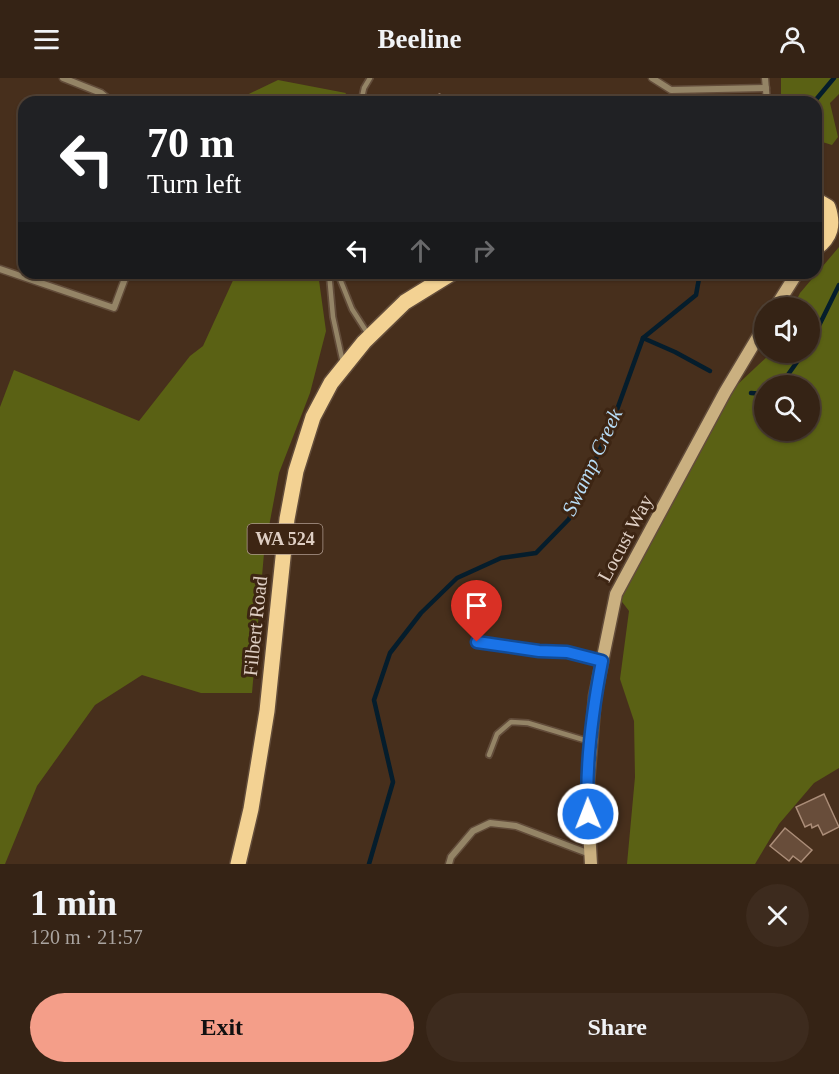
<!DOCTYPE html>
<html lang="en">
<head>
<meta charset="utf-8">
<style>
	body { margin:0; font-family:Georgia,serif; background:#3d2b1e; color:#f1f3f6; height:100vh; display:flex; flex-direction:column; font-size:22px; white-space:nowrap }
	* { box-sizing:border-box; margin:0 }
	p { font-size:20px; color:#aaa4a0 }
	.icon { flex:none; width:33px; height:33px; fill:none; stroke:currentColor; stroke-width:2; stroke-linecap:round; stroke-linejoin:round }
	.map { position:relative; height:786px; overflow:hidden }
	.panel { display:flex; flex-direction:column; background:#352315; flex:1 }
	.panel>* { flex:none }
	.hud { position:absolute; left:18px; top:18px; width:804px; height:183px; border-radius:18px; box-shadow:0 2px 4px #0004,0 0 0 2px #4f4034; background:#202124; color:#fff; overflow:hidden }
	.buttons { position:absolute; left:754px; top:219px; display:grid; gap:12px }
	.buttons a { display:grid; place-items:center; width:66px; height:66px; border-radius:50%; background:#352315; box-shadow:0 2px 4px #0004,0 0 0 2px #4f4034; font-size:30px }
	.pin { position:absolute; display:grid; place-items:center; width:51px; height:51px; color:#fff; margin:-62px -26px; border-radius:50% 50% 50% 0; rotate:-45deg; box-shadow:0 0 6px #0007 }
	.pin .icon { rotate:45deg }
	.me { position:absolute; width:66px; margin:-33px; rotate:359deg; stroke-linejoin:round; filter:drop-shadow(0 0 4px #0008) }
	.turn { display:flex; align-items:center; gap:21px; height:126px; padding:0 30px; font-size:27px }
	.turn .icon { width:78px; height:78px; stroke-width:2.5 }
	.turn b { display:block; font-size:42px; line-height:51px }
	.lanes { display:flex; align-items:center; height:57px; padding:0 30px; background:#0003; justify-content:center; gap:30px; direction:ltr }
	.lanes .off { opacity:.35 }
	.round { display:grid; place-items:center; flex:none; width:63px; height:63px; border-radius:32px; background:#3d2b1e }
	.overview { display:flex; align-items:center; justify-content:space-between; height:102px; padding:0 30px }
	h1 { font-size:36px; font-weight:600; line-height:45px }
	.action { display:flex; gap:12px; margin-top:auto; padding:12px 30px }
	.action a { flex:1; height:69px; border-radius:36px; background:#f49e89; color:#111; font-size:24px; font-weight:600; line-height:69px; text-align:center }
	.action a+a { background:#3d2b1e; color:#f1f3f6 }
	header { display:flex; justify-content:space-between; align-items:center; height:78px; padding:0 30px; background:#352315; font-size:27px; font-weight:600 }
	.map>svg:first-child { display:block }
</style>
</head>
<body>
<header><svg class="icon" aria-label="menu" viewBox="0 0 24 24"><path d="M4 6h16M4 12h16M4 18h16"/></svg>Beeline<svg class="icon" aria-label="person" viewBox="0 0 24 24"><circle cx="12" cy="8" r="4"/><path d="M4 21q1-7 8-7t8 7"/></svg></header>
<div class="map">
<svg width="839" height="786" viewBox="0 0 839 786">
	<rect width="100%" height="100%" fill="#472f1c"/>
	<!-- green -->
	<g fill="#5a6114" fill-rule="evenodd">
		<polygon points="781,0 839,0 839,16 830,25 838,59 832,67 816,62 816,24 781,24"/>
		<polygon points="278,2 346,15 341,24 232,24"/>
		<path d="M839 169V690L814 705 779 746 755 786H627L635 699 634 643 620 601 629 533 616 516 721 322 771 275 810 274V230L793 229 800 215ZM765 308H810V352H765Z"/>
		<polygon points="232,195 318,195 326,253 310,315 279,395 264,475 252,615 201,615 142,597 95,627 37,708 5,786 0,786 0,329 14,292 139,343 190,278 203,268 235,198"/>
	</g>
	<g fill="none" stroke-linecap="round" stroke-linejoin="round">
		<!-- stream -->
		<g stroke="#051d2c" stroke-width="4.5">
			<polyline points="814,24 834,0"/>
			<polyline points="643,260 675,274 710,293"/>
			<polyline points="810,266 839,207"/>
			<polyline points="780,308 804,274"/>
			<polyline points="751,315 765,316"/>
			<polyline points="369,786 393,704 374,622 390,575 421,535 457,500 501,480 536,475 569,441 614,340 643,260 696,217 700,195"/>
		</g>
	</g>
	<!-- building -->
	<g fill="#684d3a" stroke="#ab8d78" stroke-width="1.5">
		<polygon points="824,716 839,749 823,757 818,747 812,750 811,746 805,749 796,729"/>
		<polygon points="785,750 812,772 801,784 793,778 789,783 770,768"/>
	</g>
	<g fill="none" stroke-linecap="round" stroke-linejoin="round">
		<defs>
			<g id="lane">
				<polyline points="361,24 364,10 370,0"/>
				<polyline points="329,195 333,239 343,285"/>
				<polyline points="340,201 352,231 368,256"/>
				<polyline points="477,564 539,573 567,574 600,582"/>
				<polyline points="489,677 497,656 511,644 528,645 591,664"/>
			</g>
			<g id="street">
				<polyline points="63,0 101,15 112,24"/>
				<polyline points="652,0 671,12 766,10"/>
				<polyline points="765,0 767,24"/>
				<polyline points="0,191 114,230 127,195"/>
				<polyline points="449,786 451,779 473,753 490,745 516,748 590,776"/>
			</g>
			<g id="secondary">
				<polyline points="775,230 797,195"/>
				<polyline points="591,786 587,716 595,618 616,516 725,314 765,247"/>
			</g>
			<g id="primary">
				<path d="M816 122 828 129C834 147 831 159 816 170"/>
				<polyline points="238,786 251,731 267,633 287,441 296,393 313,339 331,305 364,264 405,224 452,195"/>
			</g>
		</defs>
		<!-- lane casing -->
		<use href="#lane" stroke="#624c3a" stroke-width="8"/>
		<!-- street casing -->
		<use href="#street" stroke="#624c3a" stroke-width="9"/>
		<!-- secondary casing -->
		<use href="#secondary" stroke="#624c3a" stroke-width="15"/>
		<!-- primary casing -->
		<use href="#primary" stroke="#624c3a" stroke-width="18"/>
		<!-- path -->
		<polyline stroke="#8a7666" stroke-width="3" stroke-dasharray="4.5 3" stroke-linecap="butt" points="437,24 442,18 438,16"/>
		<!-- lane -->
		<use href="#lane" stroke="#948466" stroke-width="4.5"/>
		<!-- street -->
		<use href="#street" stroke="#948466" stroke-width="6"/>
		<!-- secondary -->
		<use href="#secondary" stroke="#cab080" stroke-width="12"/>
		<!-- primary -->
		<use href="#primary" stroke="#f3d293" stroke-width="15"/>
	</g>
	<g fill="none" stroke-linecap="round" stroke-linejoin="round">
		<defs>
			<path id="route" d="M477 564 539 573 567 574 602 583C593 630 585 688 588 736"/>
		</defs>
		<!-- route casing -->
		<use href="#route" stroke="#114b97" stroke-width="15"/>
		<!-- route -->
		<use href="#route" stroke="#1a73e8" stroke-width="10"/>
	</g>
	<g text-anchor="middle" stroke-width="6" stroke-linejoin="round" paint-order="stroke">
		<!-- shield labels -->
		<rect fill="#3d2513" stroke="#ae9b8e" stroke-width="1.5" x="247.5" y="446" width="75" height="30" rx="4.5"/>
		<g font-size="18" font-weight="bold" fill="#decec3">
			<text x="285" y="467">WA 524</text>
		</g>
		<!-- street labels -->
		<g font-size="20" fill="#decec3" stroke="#3d2513">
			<text transform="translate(625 460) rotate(-62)" y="7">Locust Way</text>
			<text transform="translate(255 548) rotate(-84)" y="7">Filbert Road</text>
		</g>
		<!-- water labels -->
		<g font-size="21" font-style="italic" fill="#b8ddf7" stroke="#3d2513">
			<text transform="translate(592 384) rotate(-65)" y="7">Swamp Creek</text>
		</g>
	</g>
</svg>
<div class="buttons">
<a><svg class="icon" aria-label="sound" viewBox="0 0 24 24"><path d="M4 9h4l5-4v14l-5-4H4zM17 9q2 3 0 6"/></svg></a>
<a><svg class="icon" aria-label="search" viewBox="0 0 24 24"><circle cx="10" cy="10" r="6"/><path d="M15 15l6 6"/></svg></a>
</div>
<div class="pin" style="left:477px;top:564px;background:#d93025"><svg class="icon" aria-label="arrive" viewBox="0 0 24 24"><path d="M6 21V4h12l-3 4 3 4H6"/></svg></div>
<svg class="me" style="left:588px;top:736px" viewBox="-20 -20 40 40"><circle r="17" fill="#1a73e8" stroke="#fff" stroke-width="3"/><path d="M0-11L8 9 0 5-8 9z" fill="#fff"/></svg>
<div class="hud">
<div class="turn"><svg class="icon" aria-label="left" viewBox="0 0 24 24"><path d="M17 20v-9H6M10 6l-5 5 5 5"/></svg><div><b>70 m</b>Turn left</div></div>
<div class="lanes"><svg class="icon" aria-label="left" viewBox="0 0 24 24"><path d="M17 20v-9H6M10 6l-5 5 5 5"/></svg><svg class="icon off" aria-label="ahead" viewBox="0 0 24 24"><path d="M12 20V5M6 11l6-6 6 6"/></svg><svg class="icon off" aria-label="right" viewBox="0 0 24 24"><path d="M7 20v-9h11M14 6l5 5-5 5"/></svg></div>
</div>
</div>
<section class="panel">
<div class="overview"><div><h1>1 min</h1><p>120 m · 21:57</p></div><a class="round"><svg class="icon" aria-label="close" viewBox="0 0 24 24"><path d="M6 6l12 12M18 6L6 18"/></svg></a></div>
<div class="action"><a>Exit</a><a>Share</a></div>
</section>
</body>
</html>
